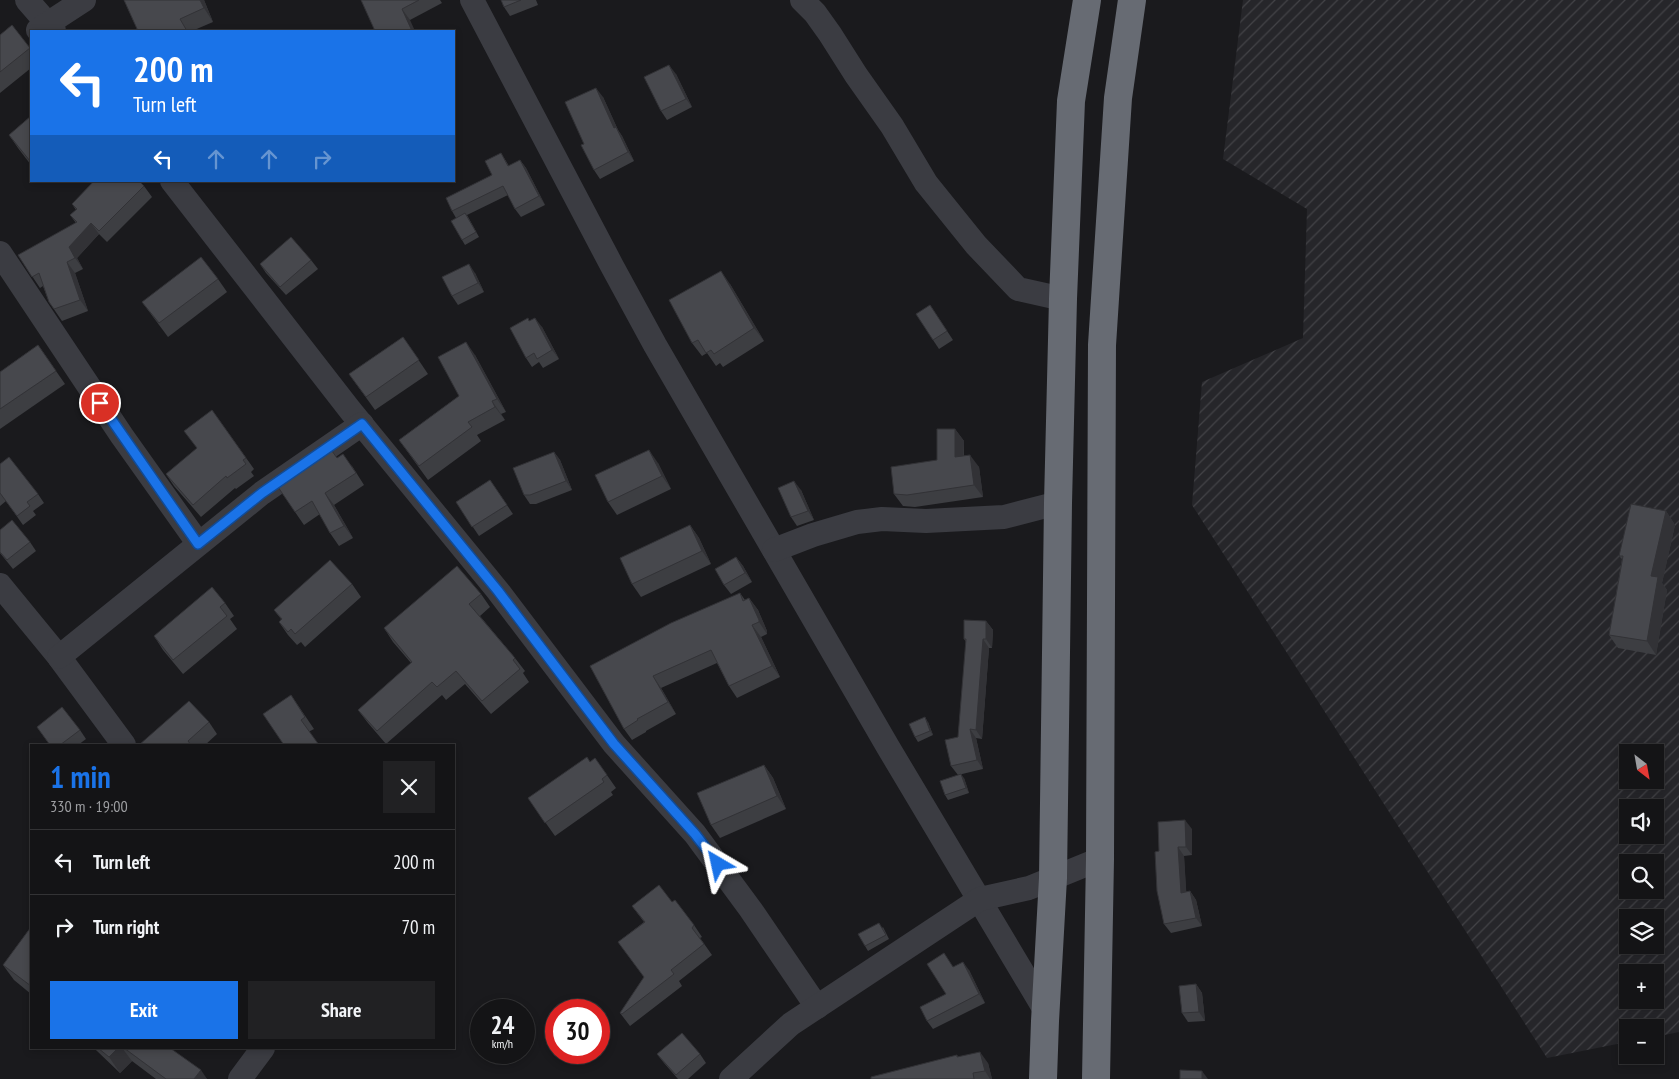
<!DOCTYPE html>
<html lang="en">
<head>
<meta charset="utf-8">
<style>
	body { margin:0; font-family:"PT Sans Narrow",sans-serif; background:#212123; color:#f1f3f6; height:100vh; display:flex; flex-direction:column; font-size:19px; white-space:nowrap }
	* { box-sizing:border-box; margin:0 }
	p { font-size:16px; color:#9d9ea1 }
	.icon { flex:none; width:28px; height:28px; fill:none; stroke:currentColor; stroke-width:2; stroke-linecap:round; stroke-linejoin:round }
	.map { position:relative; flex:1; overflow:hidden }
	.details { position:absolute; left:30px; top:744px; width:425px; height:305px; display:flex; flex-direction:column; background:#141416; border-radius:0px; box-shadow:0 2px 8px #0003,0 0 0 1px #333335 }
	.details>* { flex:none }
	.guide { position:absolute; left:30px; top:30px; width:425px; height:152px; border-radius:0px; box-shadow:0 2px 8px #0003,0 0 0 1px #333335; background:#1a73e8; color:#fff; overflow:hidden }
	.needle { width:32px; rotate:149deg }
	.buttons { position:absolute; left:1619px; top:744px; display:grid; gap:10px }
	.buttons a { display:grid; place-items:center; width:45px; height:45px; border-radius:0px; background:#141416; box-shadow:0 2px 8px #0003,0 0 0 1px #333335; font-size:25px }
	.speed { position:absolute; left:470px; top:999px; display:flex; gap:10px; font-size:25px; font-weight:700; text-align:center }
	.speed>* { display:grid; place-content:center; width:65px; height:65px; border-radius:50%; background:#141416; box-shadow:0 2px 8px #0003,0 0 0 1px #333335; line-height:1 }
	.speed small { font-size:12px; font-weight:400 }
	.speed .limit { border:8px solid #d22; background:#fff; color:#111 }
	.pin { position:absolute; display:grid; place-items:center; width:42px; height:42px; color:#fff; margin:-21px; border:2px solid #fff; border-radius:50%; box-shadow:0 1px 5px #0007 }
	.me { position:absolute; width:55px; margin:-28px; rotate:324deg; stroke-linejoin:round; filter:drop-shadow(0 0 4px #0008) }
	.turn { display:flex; align-items:center; gap:18px; height:105px; padding:0 20px; font-size:22px }
	.turn .icon { width:65px; height:65px; stroke-width:2.5 }
	.turn b { display:block; font-size:35px; line-height:42px }
	.lanes { display:flex; align-items:center; height:48px; padding:0 20px; background:#0003; justify-content:center; gap:25px; direction:ltr }
	.lanes .off { opacity:.35 }
	.round { display:grid; place-items:center; flex:none; width:52px; height:52px; border-radius:0px; background:#212123 }
	.summary { display:flex; align-items:center; justify-content:space-between; height:85px; padding:0 20px }
	h1 { font-size:30px; font-weight:600; line-height:38px; color:#1a73e8 }
	.primary-button { display:flex; gap:10px; margin-top:auto; padding:10px 20px }
	.primary-button a { flex:1; height:58px; border-radius:0px; background:#1a73e8; color:#fff; font-size:20px; font-weight:600; line-height:58px; text-align:center }
	.primary-button a+a { background:#212123; color:#f1f3f6 }
	ul { padding:0; list-style:none }
	li { display:flex; align-items:center; gap:15px; height:65px; padding:0 20px; border-top:1px solid #333335 }
	li div { flex:1 }
	li b { display:block; font-size:19px }
	li em { font-style:normal }
	.map>svg:first-child { display:block }
</style>
</head>
<body>
<div class="map">
<svg width="1679" height="1079" viewBox="0 0 1679 1079">
	<defs>
		<pattern id="industrial-furrows" width="10" height="10" patternUnits="userSpaceOnUse" patternTransform="scale(1.25)"><rect width="10" height="10" fill="#26262a"/><path d="M-1 1l2-2M0 10L10 0M9 11l2-2" fill="none" stroke="#434347"/></pattern>
	</defs>
	<rect width="100%" height="100%" fill="#1a1a1d"/>
	<!-- industrial -->
	<path fill="url(#industrial-furrows)" fill-rule="evenodd" d="M1243 0H1679V1032L1655 1037V1028H1628L1627 1042 1547 1058 1192 505 1202 382 1303 338 1307 209 1223 159ZM1628 752H1655V780H1628ZM1628 808H1655V835H1628ZM1628 862H1655V890H1628ZM1628 918H1655V945H1628ZM1628 972H1655V1000H1628Z"/>
	<g fill="none" stroke-linecap="round" stroke-linejoin="round">
		<!-- minor -->
		<g stroke="#3b3c42" stroke-width="24">
			<polyline points="27,0 54,31"/>
			<polyline points="472,0 612,266 655,345 888,747 1045,1010"/>
			<polyline points="802,0 815,13 830,34 856,75 892,126 926,183 976,245 1018,289 1063,299"/>
			<polyline points="38,30 84,0"/>
			<polyline points="172,181 350,410 498,591 614,744 695,834 751,910 817,1007"/>
			<polyline points="0,253 122,436 198,543"/>
			<polyline points="774,550 813,535 857,522 882,519 926,521 1004,517 1058,503"/>
			<polyline points="0,585 59,657 124,745"/>
			<polyline points="59,657 262,493 362,424"/>
			<polyline points="240,1079 263,1048"/>
			<polyline points="731,1079 791,1024 980,899 1029,888 1100,859"/>
		</g>
		<!-- highway -->
		<g stroke="#676b73" stroke-width="28">
			<polyline points="1043,1079 1045,1021 1053,878 1058,503 1063,299 1071,101 1087,0"/>
			<polyline points="1096,1079 1100,859 1102,345 1118,98 1132,0"/>
		</g>
	</g>
	<!-- wall -->
	<g fill="#3d3e42">
		<polygon points="124,0 204,0 213,22 192,31 138,31"/>
		<polygon points="361,0 440,0 442,3 410,20"/>
		<polygon points="501,0 536,0 538,5 510,16 504,7"/>
		<polygon points="12,25 31,50 31,68 0,93 0,35"/>
		<polygon points="676,74 692,107 667,120 661,111"/>
		<polygon points="603,97 618,130 622,136 634,161 600,179 594,170 584,144"/>
		<polygon points="31,116 31,165 18,148 9,135"/>
		<polygon points="501,153 509,166 520,160 526,168 545,205 521,217 515,209 508,195 467,215 479,237 465,245 462,240 456,218 452,211 492,175"/>
		<polygon points="144,186 152,197 107,242 99,234 77,258 83,269 75,273 88,311 62,321 49,302 43,286 40,288 18,255 76,223 70,215 76,210 72,204"/>
		<polygon points="311,260 318,269 286,295 266,273 260,264"/>
		<polygon points="475,273 484,292 458,305 452,296"/>
		<polygon points="218,279 227,292 168,337 142,302"/>
		<polygon points="730,284 764,341 723,367 720,363 716,366 707,353 702,356 692,343"/>
		<polygon points="930,305 953,340 939,349 933,340"/>
		<polygon points="530,321 542,327 559,359 543,368 539,362 532,367 526,358"/>
		<polygon points="403,337 428,374 375,410 349,374"/>
		<polygon points="38,345 65,384 0,429 0,372"/>
		<polygon points="475,355 506,412 501,414 505,420 477,435 481,441 428,480 399,440 459,396"/>
		<polygon points="212,410 254,469 251,472 254,476 236,489 235,488 201,517 174,486 166,474 197,449"/>
		<polygon points="955,429 964,441 964,456 979,467 983,497 915,507 903,506 894,494 937,460"/>
		<polygon points="554,452 560,460 572,490 536,504 530,504 524,495"/>
		<polygon points="337,458 352,466 364,485 334,505 353,538 339,546 330,533 320,514 304,525 295,512"/>
		<polygon points="658,463 671,489 617,515 608,502"/>
		<polygon points="0,464 38,494 44,503 33,511 36,515 23,525 6,501 0,506"/>
		<polygon points="490,480 513,514 479,536 456,502"/>
		<polygon points="801,490 814,520 797,526 791,517"/>
		<polygon points="1666,511 1675,525 1662,583 1667,590 1656,655 1618,648 1609,635 1622,559 1619,556"/>
		<polygon points="690,525 699,538 711,564 641,597 632,584"/>
		<polygon points="0,530 30,542 36,551 13,569 0,553"/>
		<polygon points="736,557 743,566 752,582 731,594 724,585"/>
		<polygon points="352,584 361,597 305,647 301,642 297,645 288,635 279,622 281,619 274,610"/>
		<polygon points="740,593 745,600 749,598 758,610 767,631 767,634 761,637 780,677 737,698 729,686 717,663 661,688 676,714 646,731 646,732 632,740 624,729 590,666"/>
		<polygon points="481,594 490,607 480,616 515,658 525,671 523,673 529,682 491,714 465,684 446,700 442,695 386,744 368,723 358,710 411,663 393,642 384,628"/>
		<polygon points="225,603 234,616 230,619 237,629 183,674 163,650 154,636"/>
		<polygon points="986,621 993,630 992,648 989,648 982,739 976,738 983,769 958,775 951,766 958,737 966,642 964,639"/>
		<polygon points="291,695 314,729 284,745"/>
		<polygon points="209,722 217,734 205,745 139,745"/>
		<polygon points="928,722 933,735 918,742 915,737"/>
		<polygon points="37,727 80,730 86,739 78,745 50,745"/>
		<polygon points="595,758 616,788 611,792 613,795 555,836 528,798 590,762"/>
		<polygon points="764,765 773,778 786,809 720,838 711,825"/>
		<polygon points="964,778 969,793 948,800 945,795"/>
		<polygon points="1192,829 1192,855 1184,856 1186,892 1190,891 1196,900 1202,926 1171,933 1164,924 1159,851"/>
		<polygon points="672,902 694,925 702,937 700,938 712,955 679,981 682,986 630,1026 620,1013 644,977 618,942 644,922 632,906"/>
		<polygon points="31,927 31,994 14,980 3,965"/>
		<polygon points="883,927 889,939 868,951 865,946"/>
		<polygon points="953,967 969,970 985,1003 933,1029 927,1021 946,994"/>
		<polygon points="1196,984 1202,993 1205,1021 1188,1022 1182,1013"/>
		<polygon points="94,1048 170,1048 207,1079 156,1079 132,1061 120,1073 97,1051"/>
		<polygon points="657,1054 700,1054 706,1063 688,1079 678,1079 664,1063"/>
		<polygon points="957,1055 958,1057 988,1063 992,1079 871,1079"/>
	</g>
	<!-- shaded-wall -->
	<g fill="#323236">
		<polygon points="200,0 204,0 213,22 204,8"/>
		<polygon points="402,9 410,20 415,31 412,31"/>
		<polygon points="669,65 676,74 692,107 686,99"/>
		<polygon points="596,88 603,97 618,130 622,136 634,161 628,152 614,128"/>
		<polygon points="520,160 526,168 545,205 539,196"/>
		<polygon points="91,223 99,234 77,258 83,269 75,258 69,247"/>
		<polygon points="67,262 75,273 88,311 80,300"/>
		<polygon points="469,264 475,273 484,292 478,283"/>
		<polygon points="721,271 730,284 764,341 754,328"/>
		<polygon points="535,318 542,327 559,359 552,350"/>
		<polygon points="466,342 475,355 506,412 497,399"/>
		<polygon points="492,401 501,414 505,420 495,407"/>
		<polygon points="955,429 964,441 963,470 955,457"/>
		<polygon points="649,450 658,463 671,489 662,476"/>
		<polygon points="554,452 560,460 572,490 566,481"/>
		<polygon points="970,455 979,467 983,497 974,485"/>
		<polygon points="794,481 801,490 814,520 808,511"/>
		<polygon points="325,493 334,505 353,538 344,526"/>
		<polygon points="1666,511 1675,525 1662,583 1667,590 1656,655 1647,641 1651,576"/>
		<polygon points="690,525 699,538 711,564 702,551"/>
		<polygon points="736,557 743,566 752,582 745,573"/>
		<polygon points="749,598 758,610 767,631 767,634 759,622"/>
		<polygon points="986,621 993,630 992,648 986,639"/>
		<polygon points="752,625 761,637 780,677 772,666"/>
		<polygon points="983,639 989,648 982,739 976,730"/>
		<polygon points="653,676 661,688 676,714 668,702"/>
		<polygon points="925,717 928,722 933,735 930,731"/>
		<polygon points="970,729 976,738 983,769 977,760"/>
		<polygon points="764,765 773,778 786,809 777,796"/>
		<polygon points="961,774 964,778 969,793 966,788"/>
		<polygon points="1185,820 1192,829 1192,855 1186,847"/>
		<polygon points="1178,847 1184,856 1187,902 1181,893"/>
		<polygon points="1190,891 1196,900 1202,926 1196,918"/>
		<polygon points="963,962 969,970 985,1003 979,994"/>
		<polygon points="1196,984 1202,993 1205,1021 1199,1012"/>
		<polygon points="118,1048 122,1048 132,1061 120,1073 109,1057"/>
		<polygon points="980,1052 988,1063 992,1079 990,1079 985,1071"/>
		<polygon points="201,1070 207,1079 194,1079"/>
		<polygon points="1202,1071 1208,1079 1202,1079"/>
	</g>
	<!-- building -->
	<g fill="#47484d" stroke="#323236">
		<polygon points="124,0 200,0 204,8 180,19 187,31 138,31"/>
		<polygon points="361,0 419,0 402,9 412,31 375,31"/>
		<polygon points="501,0 521,0 504,7"/>
		<polygon points="12,25 30,48 0,72 0,35"/>
		<polygon points="669,65 686,99 661,111 644,77"/>
		<polygon points="596,88 614,128 616,127 628,152 594,170 581,145 584,144 565,102"/>
		<polygon points="31,116 31,160 30,161 9,135"/>
		<polygon points="501,153 508,166 520,160 539,196 515,209 503,186 452,211 446,198 492,175 485,161"/>
		<polygon points="94,181 139,181 144,186 99,231 91,223 69,247 75,258 67,262 80,300 54,309 49,302 39,273 32,277 18,255 77,222 70,215 77,209 72,204"/>
		<polygon points="465,213 476,232 462,240 451,221"/>
		<polygon points="291,237 311,260 280,287 260,264"/>
		<polygon points="201,257 218,279 159,323 142,302"/>
		<polygon points="469,264 478,283 452,296 442,277"/>
		<polygon points="721,271 754,328 714,354 711,350 706,353 698,340 692,343 669,300"/>
		<polygon points="930,305 947,331 933,340 916,314"/>
		<polygon points="528,318 529,321 535,318 552,350 537,359 534,353 526,358 510,328"/>
		<polygon points="403,337 419,360 366,397 349,374"/>
		<polygon points="466,342 497,399 492,401 495,407 468,422 472,427 419,466 399,440 459,396 438,357"/>
		<polygon points="38,345 56,371 0,409 0,372"/>
		<polygon points="212,410 246,458 243,460 246,464 227,478 226,476 193,505 166,474 197,448 184,431"/>
		<polygon points="937,429 955,429 955,457 970,455 974,485 907,495 894,494 891,467 937,460"/>
		<polygon points="649,450 662,476 608,502 595,475"/>
		<polygon points="332,451 337,458 343,454 356,473 325,493 344,526 330,533 312,501 295,512 278,487"/>
		<polygon points="554,452 566,481 530,495 524,495 513,468"/>
		<polygon points="9,457 38,494 27,502 30,506 17,516 0,493 0,464"/>
		<polygon points="490,480 507,505 472,527 456,502"/>
		<polygon points="794,481 808,511 791,517 778,488"/>
		<polygon points="1631,504 1666,511 1651,576 1658,577 1647,641 1609,635 1623,556 1619,556"/>
		<polygon points="12,520 30,542 7,560 0,552 0,530"/>
		<polygon points="690,525 702,551 632,584 620,558"/>
		<polygon points="736,557 745,573 724,585 715,569"/>
		<polygon points="330,560 352,584 295,634 291,629 288,632 279,622 282,619 274,610"/>
		<polygon points="457,566 481,594 469,604 515,658 513,660 520,669 482,701 456,671 437,687 432,682 377,731 358,710 412,662 384,628"/>
		<polygon points="212,587 225,603 220,607 227,616 173,660 154,636"/>
		<polygon points="740,593 743,601 749,598 759,620 759,622 752,625 772,666 729,686 711,650 653,676 668,702 637,719 638,720 624,729 590,666 671,623"/>
		<polygon points="964,620 986,621 986,639 983,639 976,730 970,729 977,760 951,766 945,740 958,737 966,639 964,639"/>
		<polygon points="291,695 305,717 301,720 319,745 284,745 263,714"/>
		<polygon points="189,701 209,722 188,741 191,745 139,745"/>
		<polygon points="62,707 80,730 60,745 50,745 37,727"/>
		<polygon points="925,717 930,731 915,737 909,724"/>
		<polygon points="587,757 590,762 595,758 607,775 602,779 604,782 545,823 528,798"/>
		<polygon points="764,765 777,796 711,825 697,793"/>
		<polygon points="961,774 966,788 945,795 940,781"/>
		<polygon points="1185,820 1186,847 1178,847 1181,893 1190,891 1196,918 1164,924 1157,891 1155,852 1159,851 1158,822"/>
		<polygon points="659,885 672,902 675,900 694,925 692,928 704,944 671,970 674,974 622,1014 620,1013 644,977 618,942 645,922 632,906"/>
		<polygon points="879,923 886,935 865,946 858,934"/>
		<polygon points="31,927 31,986 3,965"/>
		<polygon points="944,953 953,967 963,962 979,994 927,1021 920,1007 946,994 927,964"/>
		<polygon points="1196,984 1199,1012 1182,1013 1179,986"/>
		<polygon points="682,1033 700,1054 676,1075 657,1054"/>
		<polygon points="98,1048 118,1048 109,1057"/>
		<polygon points="124,1048 170,1048 201,1070 194,1079 166,1079"/>
		<polygon points="980,1052 985,1071 973,1073 974,1079 871,1079 871,1077 957,1055 957,1057"/>
		<polygon points="1180,1070 1202,1071 1202,1079 1180,1079"/>
	</g>
	<g fill="none" stroke-linecap="round" stroke-linejoin="round">
		<defs>
			<polyline id="route" points="100,403 198,544 262,493 362,424 498,591 614,744 695,834 718,864"/>
		</defs>
		<!-- route casing -->
		<use href="#route" stroke="#114b97" stroke-width="12"/>
		<!-- route -->
		<use href="#route" stroke="#1a73e8" stroke-width="9"/>
	</g>
</svg>
<div class="buttons">
<a><svg class="needle" viewBox="-14 -14 28 28"><path d="M0-13l5 13h-10z" fill="#e53935"/><path d="M0 13l5-13h-10z" fill="#9d9ea1"/></svg></a>
<a><svg class="icon" aria-label="sound" viewBox="0 0 24 24"><path d="M4 9h4l5-4v14l-5-4H4zM17 9q2 3 0 6"/></svg></a>
<a><svg class="icon" aria-label="search" viewBox="0 0 24 24"><circle cx="10" cy="10" r="6"/><path d="M15 15l6 6"/></svg></a>
<a><svg class="icon" aria-label="layers" viewBox="0 0 24 24"><path d="M12 4l9 5-9 5-9-5zM3 14l9 5 9-5"/></svg></a>
<a>+</a>
<a>−</a>
</div>
<div class="speed"><div>24<small>km/h</small></div><div class="limit">30</div></div>
<div class="pin" style="left:100px;top:403px;background:#d93025"><svg class="icon" aria-label="arrive" viewBox="0 0 24 24"><path d="M6 21V4h12l-3 4 3 4H6"/></svg></div>
<svg class="me" style="left:718px;top:864px" viewBox="-20 -20 40 40"><path d="M0-17L14 15 0 8-14 15z" fill="#1a73e8" stroke="#fff" stroke-width="4"/></svg>
<div class="guide">
<div class="turn"><svg class="icon" aria-label="left" viewBox="0 0 24 24"><path d="M17 20v-9H6M10 6l-5 5 5 5"/></svg><div><b>200 m</b>Turn left</div></div>
<div class="lanes"><svg class="icon" aria-label="left" viewBox="0 0 24 24"><path d="M17 20v-9H6M10 6l-5 5 5 5"/></svg><svg class="icon off" aria-label="ahead" viewBox="0 0 24 24"><path d="M12 20V5M6 11l6-6 6 6"/></svg><svg class="icon off" aria-label="ahead" viewBox="0 0 24 24"><path d="M12 20V5M6 11l6-6 6 6"/></svg><svg class="icon off" aria-label="right" viewBox="0 0 24 24"><path d="M7 20v-9h11M14 6l5 5-5 5"/></svg></div>
</div>
<section class="details">
<div class="summary"><div><h1>1 min</h1><p>330 m · 19:00</p></div><a class="round"><svg class="icon" aria-label="close" viewBox="0 0 24 24"><path d="M6 6l12 12M18 6L6 18"/></svg></a></div>
<ul>
<li><svg class="icon" aria-label="left" viewBox="0 0 24 24"><path d="M17 20v-9H6M10 6l-5 5 5 5"/></svg><div><b>Turn left</b></div><em>200 m</em></li>
<li><svg class="icon" aria-label="right" viewBox="0 0 24 24"><path d="M7 20v-9h11M14 6l5 5-5 5"/></svg><div><b>Turn right</b></div><em>70 m</em></li>
</ul>
<div class="primary-button"><a>Exit</a><a>Share</a></div>
</section>
</div>
</body>
</html>
